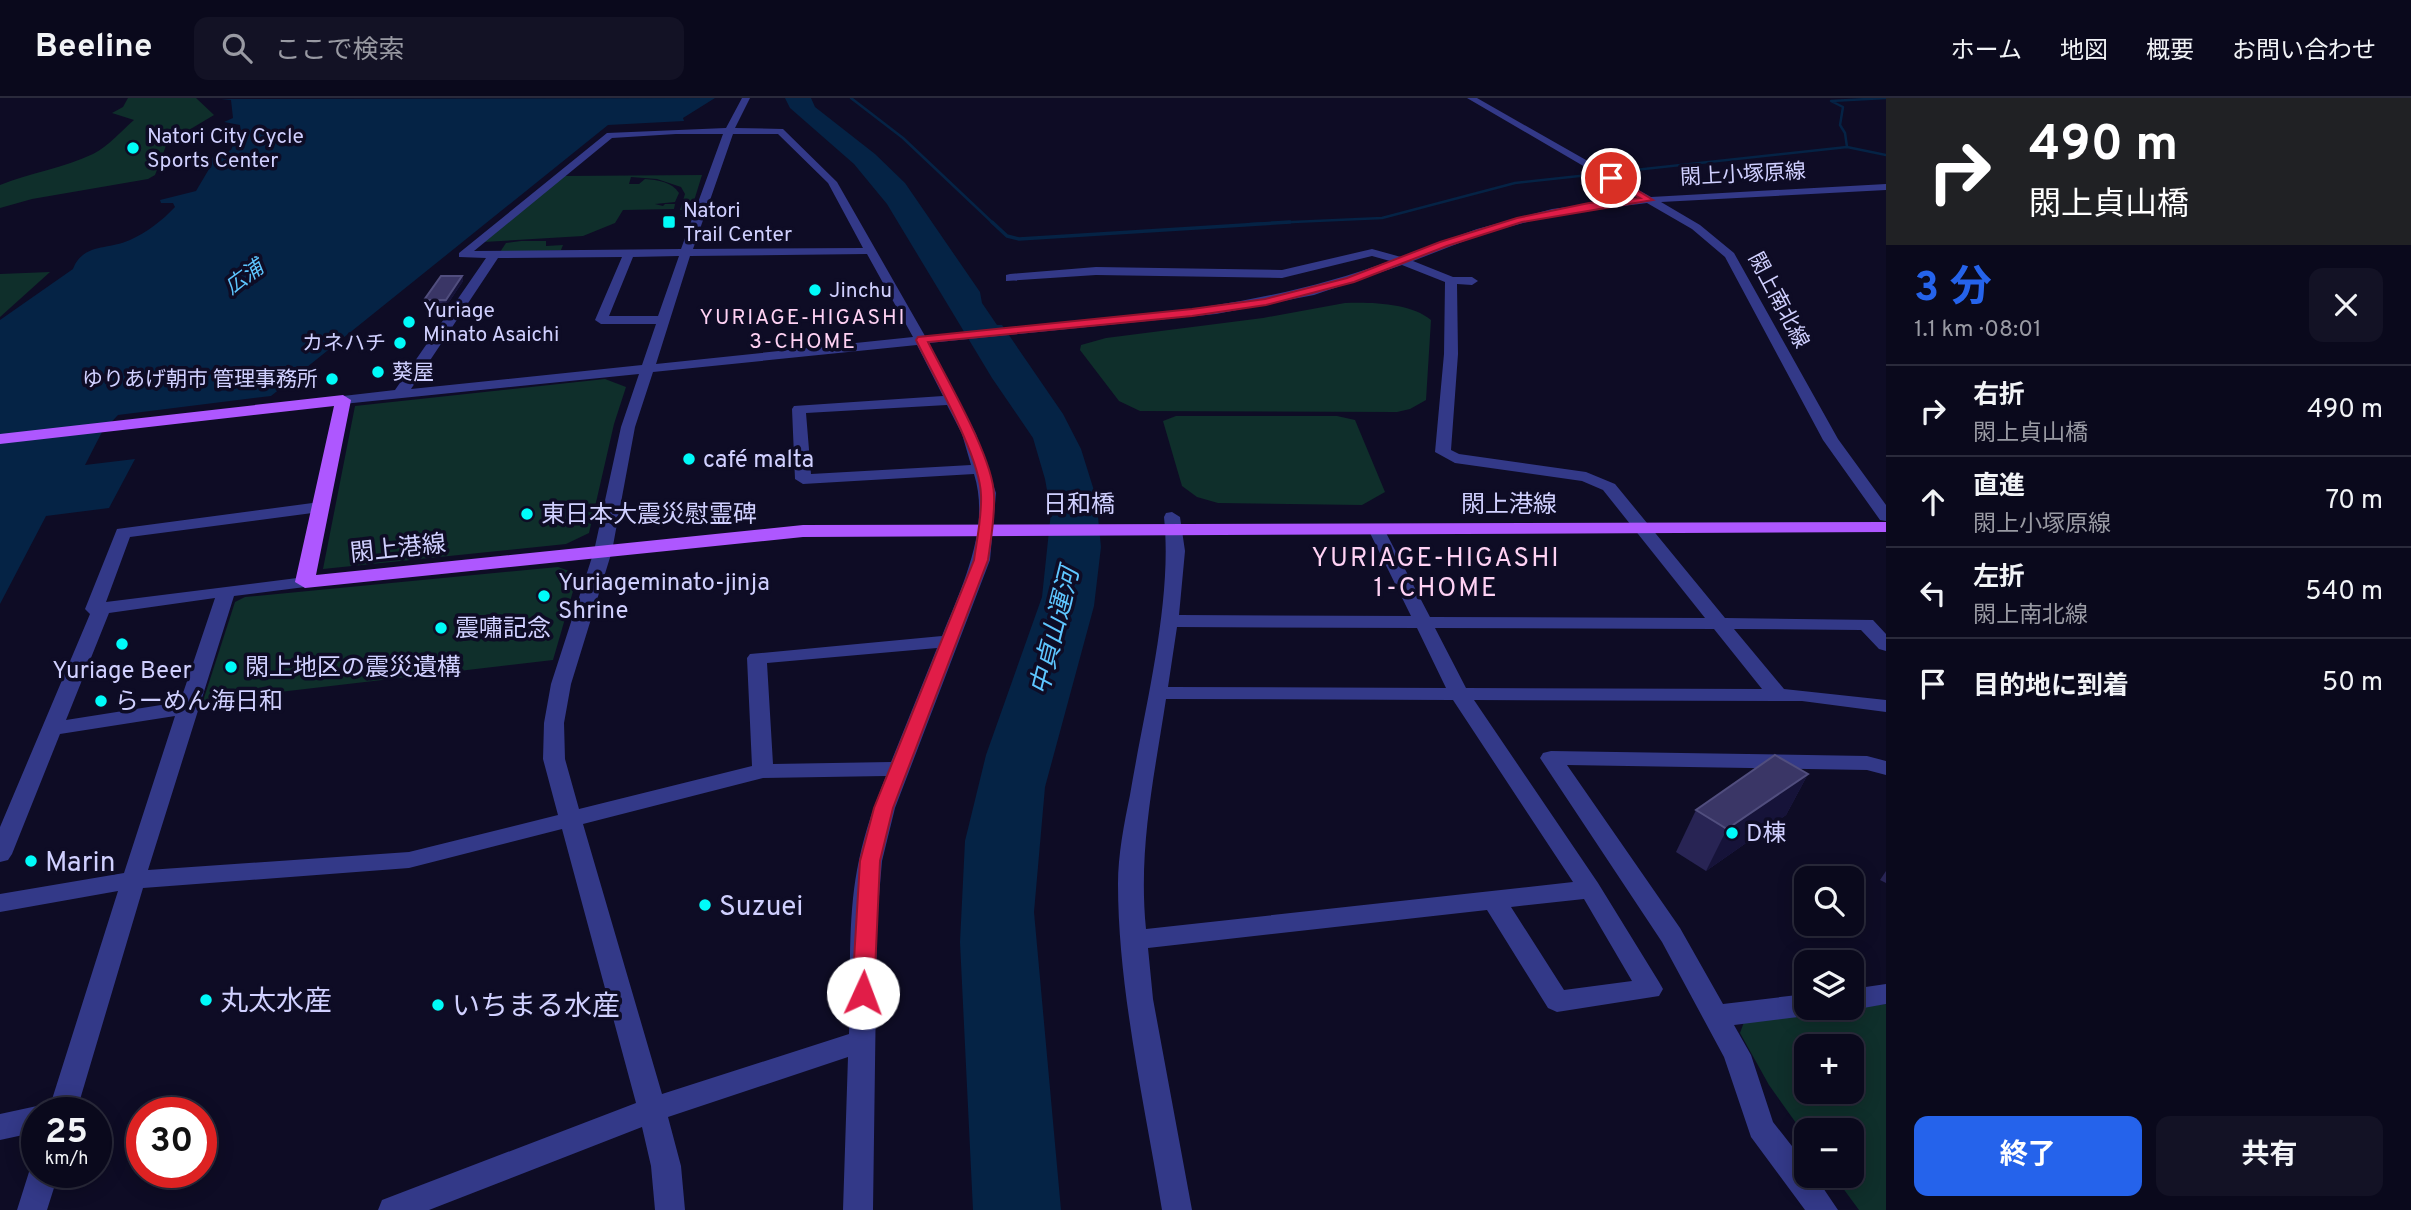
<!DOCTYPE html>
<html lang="ja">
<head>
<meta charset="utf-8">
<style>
	body { margin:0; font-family:Overpass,"Noto Sans JP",sans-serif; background:#131225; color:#f1f3f6; height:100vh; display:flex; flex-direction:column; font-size:26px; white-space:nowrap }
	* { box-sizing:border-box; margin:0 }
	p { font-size:23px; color:#999aa3 }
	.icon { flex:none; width:38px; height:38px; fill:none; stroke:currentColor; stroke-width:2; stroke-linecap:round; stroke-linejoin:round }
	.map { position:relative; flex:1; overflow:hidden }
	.details { display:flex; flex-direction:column; background:#0a091c; width:525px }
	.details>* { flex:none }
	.guide { background:#202124; color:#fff; overflow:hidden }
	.buttons { position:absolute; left:1794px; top:768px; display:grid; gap:14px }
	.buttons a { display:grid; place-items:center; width:70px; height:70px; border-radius:14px; background:#0a091c; box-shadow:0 4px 18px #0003,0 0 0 2px #2a2a3b; font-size:35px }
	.speed { position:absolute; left:21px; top:999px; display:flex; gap:14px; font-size:35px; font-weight:700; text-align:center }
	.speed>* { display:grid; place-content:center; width:91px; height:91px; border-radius:50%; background:#0a091c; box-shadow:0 4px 18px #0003,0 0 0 2px #2a2a3b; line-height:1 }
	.speed small { font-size:18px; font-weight:400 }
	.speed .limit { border:10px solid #d22; background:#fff; color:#111 }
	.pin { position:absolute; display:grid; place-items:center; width:60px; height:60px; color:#fff; margin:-30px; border:4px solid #fff; border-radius:50%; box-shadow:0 2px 7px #0007 }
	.me { position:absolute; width:77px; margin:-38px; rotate:2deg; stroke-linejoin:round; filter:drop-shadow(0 0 5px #0008) }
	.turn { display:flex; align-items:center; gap:24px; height:147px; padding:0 28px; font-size:32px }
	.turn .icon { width:91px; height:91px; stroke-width:2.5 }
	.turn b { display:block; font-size:49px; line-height:60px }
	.round { display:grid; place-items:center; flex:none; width:74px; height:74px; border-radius:14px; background:#131225 }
	.head { display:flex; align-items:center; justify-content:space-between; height:119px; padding:0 28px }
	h1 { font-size:42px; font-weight:700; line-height:52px; color:#2563eb }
	.primary-button { display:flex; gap:14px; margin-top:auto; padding:14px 28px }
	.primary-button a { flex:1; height:80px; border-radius:14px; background:#2563eb; color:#fff; font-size:28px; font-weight:700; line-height:80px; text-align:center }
	.primary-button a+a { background:#131225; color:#f1f3f6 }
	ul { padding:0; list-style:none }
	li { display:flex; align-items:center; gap:21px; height:91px; padding:0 28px; border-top:2px solid #2a2a3b }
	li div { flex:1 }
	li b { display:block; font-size:26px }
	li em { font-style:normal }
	header { display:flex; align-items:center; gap:42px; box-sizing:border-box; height:98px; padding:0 35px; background:#0a091c; border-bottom:2px solid #2a2a3b }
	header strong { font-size:33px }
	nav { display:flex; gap:38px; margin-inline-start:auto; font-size:24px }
	.search { width:490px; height:63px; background:#131225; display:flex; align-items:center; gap:18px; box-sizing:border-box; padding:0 24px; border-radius:14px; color:#999aa3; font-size:26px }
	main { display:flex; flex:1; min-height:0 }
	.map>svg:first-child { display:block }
</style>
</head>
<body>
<header>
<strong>Beeline</strong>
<div class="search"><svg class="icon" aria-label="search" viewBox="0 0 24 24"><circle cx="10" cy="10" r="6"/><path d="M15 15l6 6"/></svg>ここで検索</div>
<nav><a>ホーム</a><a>地図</a><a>概要</a><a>お問い合わせ</a></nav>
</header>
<main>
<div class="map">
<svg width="1886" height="1112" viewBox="0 0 1886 1112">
	<rect width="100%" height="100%" fill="#0e0c25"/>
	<!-- green -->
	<g fill="#0f2f2b" fill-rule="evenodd">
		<path d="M128 0H196L214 17 167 45 155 77 148 81 32 101 0 110V87C30 75 64 70 93 56 110 47 121 33 134 22L112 15 123 9Z"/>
		<path d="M702 77 689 119 679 117H682L683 112H680L685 96 681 89 657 81 631 79 629 86H639L645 81C658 82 672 84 679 95L675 104 655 106 663 108 665 106H675L674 111 623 112 615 125 583 138 483 144 564 78Z"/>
		<polygon points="521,143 546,143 546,148 563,147 561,152 579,152 500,154 506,145"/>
		<polygon points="50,174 0,219 0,176"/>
		<path d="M1345 205C1371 204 1411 205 1431 222L1426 302 1410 311 1397 314 1140 313 1119 303 1080 252 1081 247 1106 240 1263 220Z"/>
		<polygon points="605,281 626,289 614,326 589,435 566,446 323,471 355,308"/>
		<polygon points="1176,318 1337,318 1355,322 1385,394 1362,407 1218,405 1197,399 1182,388 1163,323"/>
		<polygon points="558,469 578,476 553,562 203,603 235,504 245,499"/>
		<path d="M1886 906V1112H1859L1834 1078H1852V1032H1806V1039L1769 987 1740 935 1744 924ZM1806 948H1852V994H1806Z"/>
	</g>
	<!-- water -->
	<g fill="#052345">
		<path d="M715 0 683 20 684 23 608 27 271 298 118 317 102 334 85 367 135 361 109 410 46 418 0 506V222L73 171C83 145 108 152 130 142 146 135 163 122 175 109L173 105H161L160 102 196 93 212 66V60L231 52 234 45 222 37 241 33 240 27 224 24 233 20 231 2 221 1Z"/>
		<polygon points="785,0 811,0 815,9 875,56 905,85 980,194 982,205 997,227 1002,227 1063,316 1081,351 1096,399 1101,449 1094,508 1045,689 1034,814 1061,1112 973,1112 960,844 965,743 986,657 1042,499 1051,414 1045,381 1033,340 992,280 887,106 854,66 790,10"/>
	</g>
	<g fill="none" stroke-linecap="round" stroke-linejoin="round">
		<!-- stream-far1 -->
		<g stroke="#052345" stroke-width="2.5">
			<polyline points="851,0 903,40 994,126"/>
			<polyline points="1847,49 1845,35 1840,27 1843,9 1831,3 1886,0"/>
			<polyline points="1250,126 1382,120 1515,85 1847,49 1886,57"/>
		</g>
		<!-- stream -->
		<polyline stroke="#052345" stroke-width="3.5" points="992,124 1007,138 1019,141 1290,124"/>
		<!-- minor -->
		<g fill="#333988" fill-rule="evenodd">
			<path d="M742 0H750L735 30 783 31 837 84 925 238C1081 222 1243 218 1390 163L1372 158 1282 180 1096 177 1006 183V177L1010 176 1096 169 1282 172 1372 151 1401 159 1477 131 1552 111 1638 100 1467 0H1477L1651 99 1886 86V92L1661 104 1700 127 1734 155 1838 341 1886 407V423L1880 422 1823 342 1725 159 1692 131 1647 105 1553 117 1485 135 1413 163 1453 179H1472L1478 183 1472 187 1457 186 1458 256 1451 352 1459 356 1586 374 1615 386 1725 520 1873 522 1886 536V553L1879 551 1861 532 1734 531 1784 591 1886 602V614L1802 603 1474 602 1598 785 1659 884 1663 891 1659 898 1557 914 1548 910 1487 812 1148 850 1153 901 1192 1112H1162C1145 1008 1118 891 1118 786 1118 757 1124 726 1130 697 1144 612 1173 504 1164 419L1166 415 1172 414 1180 419 1185 453 1179 517 1411 518 1368 431 1376 426 1384 431 1430 519 1705 520 1603 392 1582 383 1455 365 1435 354 1444 256 1445 184 1402 167 1314 197 1216 216 929 245 976 336 996 395 990 462 895 710 882 763 877 822 873 1112H843L848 959 668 1019 681 1068 685 1112H655L651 1068 642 1029 429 1112H378L382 1102 636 1005 562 731 409 770 143 790 76 1015H37V1034L0 1042V1016L37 1008 48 1014 118 793 0 814V796L124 775 175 618 60 636 12 756 8 762 0 764V729L90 516 85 511 117 431 320 404 328 409 320 414 130 439 106 504 305 479 314 484 305 489 234 498 148 772 409 754 558 717 543 661 544 625 551 586 594 453 621 329 639 276 343 306 336 302 343 298 395 292 486 160 459 159V155L607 35 726 30ZM676 36H723L681 151 474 153 612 40ZM733 36H778L828 85 863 150 693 151ZM867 156 913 239 656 266 690 158ZM679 158 658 218H609L633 159ZM622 159 595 222 601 226H656L642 267 411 291 498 160ZM917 247 943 298 794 308 792 311 795 381 803 386 974 376C991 430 962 488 942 538L750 556 747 560 752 668 579 711 565 661 564 625 571 586 612 453 635 329 653 274ZM947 307 962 336 971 367 811 376 806 315ZM215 500 180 604 66 622 109 515ZM1177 529 1417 530 1446 590 1168 589ZM1435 530 1714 531 1762 591 1466 590ZM937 550 891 664 773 666 767 565ZM1166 601 1453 602 1573 784 1146 831C1138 751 1154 680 1166 601ZM886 678C875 705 865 733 859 762 847 817 851 879 849 936L662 996 583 726 763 680ZM1584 801 1632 883 1564 892 1511 809Z"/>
			<polygon points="1551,653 1867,658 1886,663 1886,677 1867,672 1567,667 1680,830 1723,906 1806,896 1806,910 1818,910 1815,915 1806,918 1734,927 1751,957 1773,1024 1806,1066 1806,1078 1815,1078 1838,1112 1805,1112 1751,1039 1724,959 1662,844 1540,660 1543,655"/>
			<polygon points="1886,886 1886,906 1852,912 1847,910 1852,910 1852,891"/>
			<polygon points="37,1063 37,1074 59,1074 47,1112 17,1112 29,1074"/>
		</g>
		<!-- major -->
		<polygon fill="#ae57ff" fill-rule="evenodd" points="343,297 351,302 316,477 803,427 1886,424 1886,434 803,439 305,490 295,484 334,308 0,346 0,336"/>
	</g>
	<!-- wall -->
	<g fill="#282454">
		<polygon points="462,178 463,183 447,207 426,207 424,202"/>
		<polygon points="1808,676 1786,717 1706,773 1676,754 1696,712"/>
		<polygon points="1886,773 1886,785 1880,782"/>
	</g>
	<!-- shaded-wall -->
	<g fill="#161339">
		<polygon points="462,178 463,183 447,207 446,202"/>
		<polygon points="1808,676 1786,717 1706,773 1727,731"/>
	</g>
	<!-- building -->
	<g fill="#3a3666" stroke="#514e7e" stroke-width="2">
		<polygon points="441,178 462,178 446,202 424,202"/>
		<polygon points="1775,657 1808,676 1727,731 1696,712"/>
	</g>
	<!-- route -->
	<path fill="#e11d48" stroke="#92132f" stroke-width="2" d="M1608 78H1614L1653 102 1522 124 1447 148 1354 184 1266 207 1192 218 928 244C946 280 993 359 994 397 995 419 991 441 988 462L893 710 880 763 874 895 870 901 863 903 855 901 852 895 860 763 874 710 974 462C977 441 982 418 981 397 980 358 934 279 916 242L918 239 1192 211 1265 201 1347 180 1440 144 1517 120 1589 105 1640 100 1608 82Z"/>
	<!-- markers -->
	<g fill="#00fbf9" stroke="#0e0c25" stroke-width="2.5">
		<circle cx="133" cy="50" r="7"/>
		<rect x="662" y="117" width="14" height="14" rx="3.5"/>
		<circle cx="815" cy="192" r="7"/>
		<circle cx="409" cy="224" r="7"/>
		<circle cx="400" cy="245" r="7"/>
		<circle cx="378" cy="274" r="7"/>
		<circle cx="332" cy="281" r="7"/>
		<circle cx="689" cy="361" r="7"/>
		<circle cx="527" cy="416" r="7"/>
		<circle cx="544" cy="498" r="7"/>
		<circle cx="441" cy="530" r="7"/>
		<circle cx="122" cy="546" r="7"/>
		<circle cx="231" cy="569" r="7"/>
		<circle cx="101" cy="603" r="7"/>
		<circle cx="1732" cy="735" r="7"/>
		<circle cx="31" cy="763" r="7"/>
		<circle cx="705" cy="807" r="7"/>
		<circle cx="206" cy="902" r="7"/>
		<circle cx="438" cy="907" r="7"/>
	</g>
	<g text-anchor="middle" stroke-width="7" stroke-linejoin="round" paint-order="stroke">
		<!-- far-poi labels -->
		<g font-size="21" fill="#d0d0ff" stroke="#0e0c25" text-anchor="start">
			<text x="147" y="45">Natori City Cycle<tspan x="147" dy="24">Sports Center</tspan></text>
			<text x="683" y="119">Natori<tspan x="683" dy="24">Trail Center</tspan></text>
			<text x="829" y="199">Jinchu</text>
			<text x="423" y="219">Yuriage<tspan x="423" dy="24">Minato Asaichi</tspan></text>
			<text x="386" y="252" text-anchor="end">カネハチ</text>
			<text x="392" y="281">葵屋</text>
			<text x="318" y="288" text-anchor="end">ゆりあげ朝市 管理事務所</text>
		</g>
		<!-- far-street labels -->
		<g font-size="21" fill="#d0d0ff" stroke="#0e0c25">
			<text transform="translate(1743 76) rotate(-3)" y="7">閖上小塚原線</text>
			<text transform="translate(1779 202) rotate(62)" y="7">閖上南北線</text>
		</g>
		<!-- far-water labels -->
		<g font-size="21" font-style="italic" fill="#5ec6ff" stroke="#0e0c25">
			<text transform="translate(244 179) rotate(-36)" y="7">広浦</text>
		</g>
		<!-- far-neighbourhood labels -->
		<g font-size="21" letter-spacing="2" fill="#ffd2f4" stroke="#0e0c25">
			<text x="803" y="226">YURIAGE-HIGASHI<tspan x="803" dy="24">3-CHOME</tspan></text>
		</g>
		<!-- poi labels -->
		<g font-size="24" fill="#d0d0ff" stroke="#0e0c25" text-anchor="start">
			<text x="703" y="369">café malta</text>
			<text x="541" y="424">東日本大震災慰霊碑</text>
			<text x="558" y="492">Yuriageminato-jinja<tspan x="558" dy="28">Shrine</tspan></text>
			<text x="455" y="538">震嘯記念</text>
			<text x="245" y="577">閖上地区の震災遺構</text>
			<text x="122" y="580" text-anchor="middle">Yuriage Beer</text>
			<text x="115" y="611">らーめん海日和</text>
			<text x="1746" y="743">D棟</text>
		</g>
		<!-- street labels -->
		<g font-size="24" fill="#d0d0ff" stroke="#0e0c25">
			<text x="1079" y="414">日和橋</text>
			<text x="1509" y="414">閖上港線</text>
			<text transform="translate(398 450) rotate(-6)" y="8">閖上港線</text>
		</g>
		<!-- neighbourhood labels -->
		<g font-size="26" letter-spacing="2" fill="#ffd2f4" stroke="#0e0c25">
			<text x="1436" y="468">YURIAGE-HIGASHI<tspan x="1436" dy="30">1-CHOME</tspan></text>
		</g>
		<!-- water labels -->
		<g font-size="26" font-style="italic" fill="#5ec6ff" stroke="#0e0c25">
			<text transform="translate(1054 533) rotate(-76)" y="9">中貞山運河</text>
		</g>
		<!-- near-poi labels -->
		<g font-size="28" fill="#d0d0ff" stroke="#0e0c25" text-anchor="start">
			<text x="45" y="773">Marin</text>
			<text x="719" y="817">Suzuei</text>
			<text x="220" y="912">丸太水産</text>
			<text x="452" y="917">いちまる水産</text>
		</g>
	</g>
</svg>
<div class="buttons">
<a><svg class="icon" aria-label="search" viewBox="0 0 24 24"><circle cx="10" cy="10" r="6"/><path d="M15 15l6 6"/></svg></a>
<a><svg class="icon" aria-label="layers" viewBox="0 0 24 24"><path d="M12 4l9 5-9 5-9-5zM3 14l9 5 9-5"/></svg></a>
<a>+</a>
<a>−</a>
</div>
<div class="speed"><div>25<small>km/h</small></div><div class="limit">30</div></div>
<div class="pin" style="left:1611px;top:80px;background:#d93025"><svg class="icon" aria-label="arrive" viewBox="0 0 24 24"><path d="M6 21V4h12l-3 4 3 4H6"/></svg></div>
<svg class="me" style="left:863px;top:895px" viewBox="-20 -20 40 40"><circle r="19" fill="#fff"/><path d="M0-13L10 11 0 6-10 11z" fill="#e11d48"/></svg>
</div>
<section class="details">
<div class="guide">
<div class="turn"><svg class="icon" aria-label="right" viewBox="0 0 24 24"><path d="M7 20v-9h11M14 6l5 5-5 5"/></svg><div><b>490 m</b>閖上貞山橋</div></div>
</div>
<div class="head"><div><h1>3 分</h1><p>1.1 km · 08:01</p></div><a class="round"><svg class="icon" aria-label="close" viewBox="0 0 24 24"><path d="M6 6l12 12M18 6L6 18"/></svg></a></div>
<ul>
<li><svg class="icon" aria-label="right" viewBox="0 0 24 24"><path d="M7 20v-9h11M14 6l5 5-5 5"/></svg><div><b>右折</b><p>閖上貞山橋</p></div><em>490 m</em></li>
<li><svg class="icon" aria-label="ahead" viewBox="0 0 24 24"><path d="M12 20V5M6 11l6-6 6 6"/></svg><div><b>直進</b><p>閖上小塚原線</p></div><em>70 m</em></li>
<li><svg class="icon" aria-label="left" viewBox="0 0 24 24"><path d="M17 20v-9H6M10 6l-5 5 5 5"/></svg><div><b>左折</b><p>閖上南北線</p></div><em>540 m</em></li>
<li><svg class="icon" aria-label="arrive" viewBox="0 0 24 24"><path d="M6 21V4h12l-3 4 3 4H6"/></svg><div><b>目的地に到着</b></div><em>50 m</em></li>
</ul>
<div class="primary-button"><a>終了</a><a>共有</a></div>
</section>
</main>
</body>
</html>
